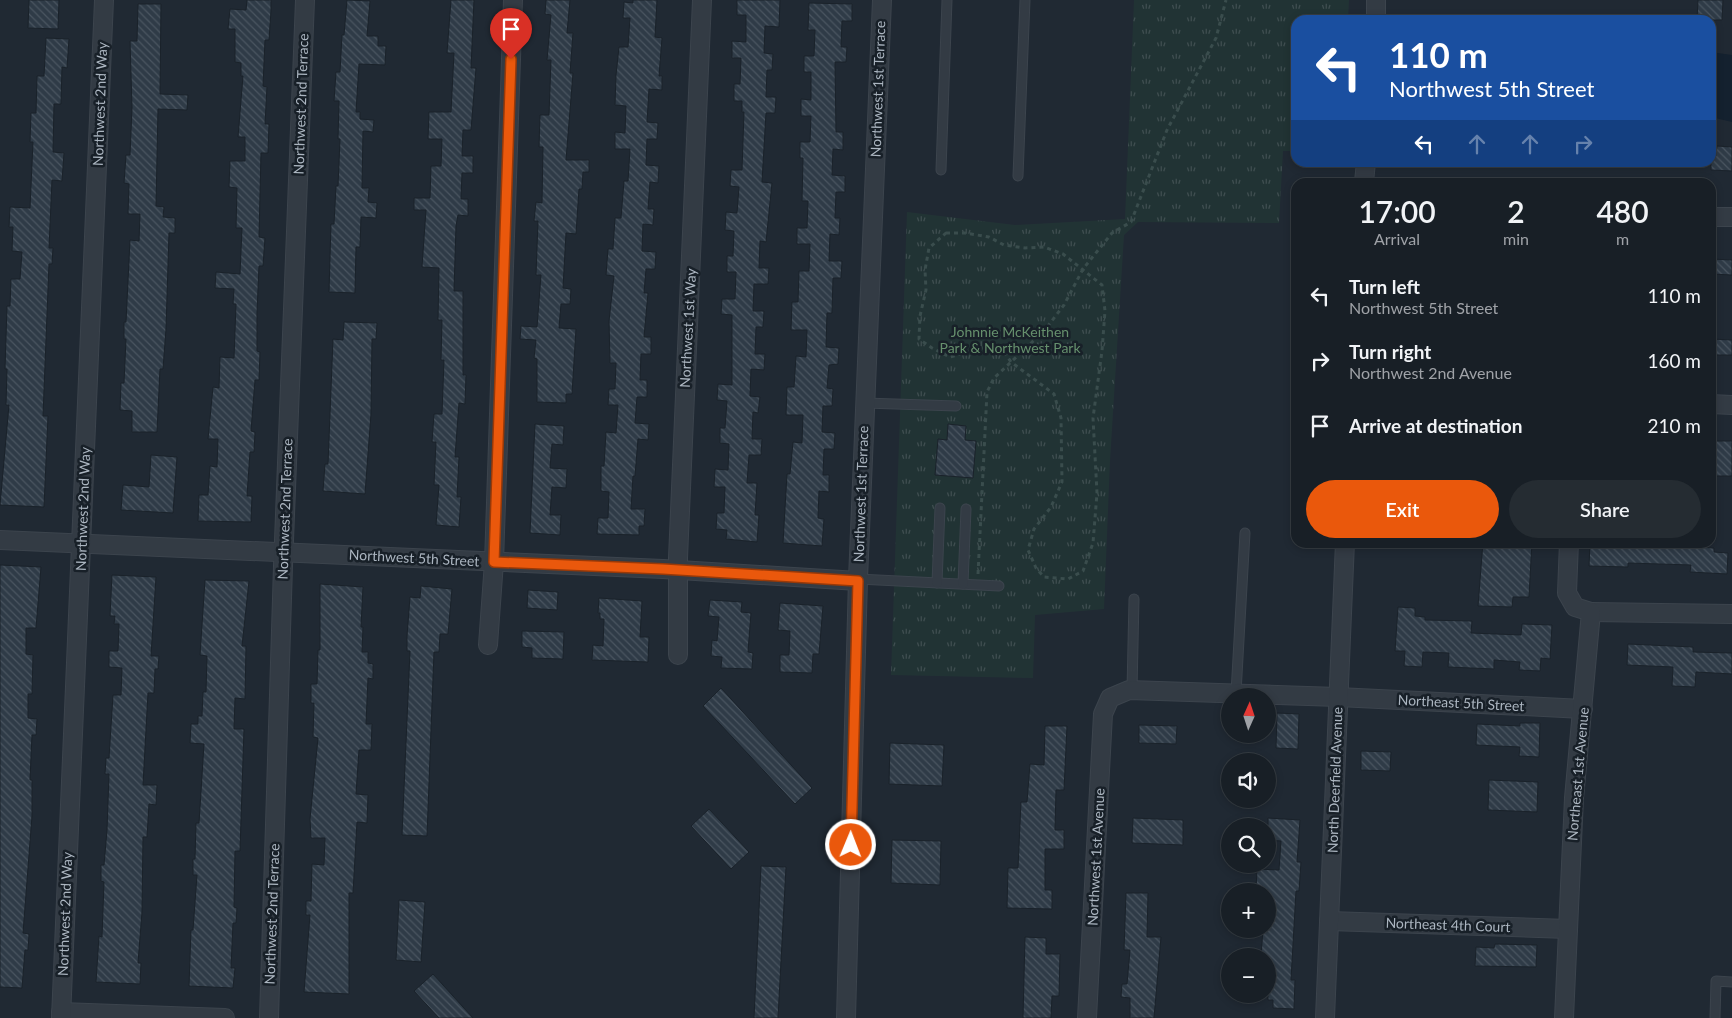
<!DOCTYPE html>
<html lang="en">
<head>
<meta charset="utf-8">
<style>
	body { margin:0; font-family:Lato,sans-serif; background:#252c32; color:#f1f3f6; height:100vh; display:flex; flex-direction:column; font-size:19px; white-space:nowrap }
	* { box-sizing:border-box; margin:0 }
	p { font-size:16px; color:#9fa2a7 }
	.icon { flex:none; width:28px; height:28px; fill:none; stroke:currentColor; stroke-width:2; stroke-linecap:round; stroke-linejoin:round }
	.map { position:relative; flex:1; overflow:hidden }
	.drawer { position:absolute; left:1291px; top:178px; width:425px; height:370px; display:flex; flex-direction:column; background:#181f26; border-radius:15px; box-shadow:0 2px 8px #0003,0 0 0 1px #363d43 }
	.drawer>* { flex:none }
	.banner { position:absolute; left:1291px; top:15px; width:425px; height:152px; border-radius:15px; box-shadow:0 2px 8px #0003,0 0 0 1px #363d43; background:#1a4fa0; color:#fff; overflow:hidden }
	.needle { width:32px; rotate:3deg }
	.fabs { position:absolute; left:1221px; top:688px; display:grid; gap:10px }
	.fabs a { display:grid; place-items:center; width:55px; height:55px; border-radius:50%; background:#181f26; box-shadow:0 2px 8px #0003,0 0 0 1px #363d43; font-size:25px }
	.pin { position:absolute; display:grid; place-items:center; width:42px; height:42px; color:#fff; margin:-51px -21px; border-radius:50% 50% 50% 0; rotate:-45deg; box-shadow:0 0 5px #0007 }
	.pin .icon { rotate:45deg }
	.me { position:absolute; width:55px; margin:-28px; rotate:1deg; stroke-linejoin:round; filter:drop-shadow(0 0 4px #0008) }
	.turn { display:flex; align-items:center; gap:18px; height:105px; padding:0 15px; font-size:22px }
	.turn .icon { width:65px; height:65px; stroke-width:2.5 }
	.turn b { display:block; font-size:35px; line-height:42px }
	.lanes { display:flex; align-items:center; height:48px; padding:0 15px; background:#0003; justify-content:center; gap:25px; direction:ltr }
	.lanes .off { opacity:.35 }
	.eta { display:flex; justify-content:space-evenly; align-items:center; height:85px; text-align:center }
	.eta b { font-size:30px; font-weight:600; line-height:35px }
	.button { display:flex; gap:10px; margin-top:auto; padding:10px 15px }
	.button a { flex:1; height:58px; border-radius:30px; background:#ea580c; color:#fff; font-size:20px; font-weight:600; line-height:58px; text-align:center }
	.button a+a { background:#252c32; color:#f1f3f6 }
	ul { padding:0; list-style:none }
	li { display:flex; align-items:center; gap:15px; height:65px; padding:0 15px }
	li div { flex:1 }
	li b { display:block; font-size:19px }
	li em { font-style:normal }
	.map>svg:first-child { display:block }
</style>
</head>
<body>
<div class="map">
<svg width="1732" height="1018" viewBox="0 0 1732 1018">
	<defs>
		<pattern id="grass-tufts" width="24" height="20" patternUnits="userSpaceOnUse" patternTransform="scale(1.25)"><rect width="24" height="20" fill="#213334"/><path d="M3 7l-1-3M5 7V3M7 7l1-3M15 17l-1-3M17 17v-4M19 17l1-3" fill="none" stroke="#3f4e50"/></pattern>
		<pattern id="building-back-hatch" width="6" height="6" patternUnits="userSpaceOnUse" patternTransform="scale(1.25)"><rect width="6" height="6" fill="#2f3b47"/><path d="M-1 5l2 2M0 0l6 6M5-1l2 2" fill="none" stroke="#4a5560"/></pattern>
	</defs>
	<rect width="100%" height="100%" fill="#202933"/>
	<!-- grass -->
	<polygon fill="url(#grass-tufts)" points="1134,0 1349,0 1348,20 1296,20 1296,151 1283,151 1279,223 1138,222 1124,235 1110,461 1104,609 1035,615 1033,678 891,675 907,212 1015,225 1125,219"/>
	<!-- water -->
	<polygon fill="#14212f" points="1711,52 1732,55 1732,122 1711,117"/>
	<!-- building -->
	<g fill="url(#building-back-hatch)" stroke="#1a222a">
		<polygon points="29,0 59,0 58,29 28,28"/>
		<polygon points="247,0 271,0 271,11 269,40 265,40 263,86 267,87 265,124 269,124 268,153 261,153 259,237 265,238 263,266 259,266 257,313 257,351 260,352 259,380 255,380 251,431 255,432 254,452 250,452 247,496 252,496 251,522 198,521 199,495 208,495 210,466 217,467 218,439 208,439 213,387 219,388 220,357 234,358 236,304 233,304 234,289 215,288 216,272 240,274 242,228 236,228 237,188 229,187 230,161 245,161 245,137 238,137 243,76 241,76 241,63 235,62 235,29 228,29 230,9 246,10"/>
		<polygon points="347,0 370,1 367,36 378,36 378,46 386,46 385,65 359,64 356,112 360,112 360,119 374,120 373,132 363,131 362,188 369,188 368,202 377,203 376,218 361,217 360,247 356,247 355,293 329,292 331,224 334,224 336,186 338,186 340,139 338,139 339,101 334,101 336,72 340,72 342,35 344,35"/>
		<polygon points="451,0 474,0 471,68 476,68 471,130 463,130 462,156 473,156 473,173 462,173 461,199 468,199 468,216 458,215 456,226 454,291 463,291 463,375 466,375 465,404 459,403 455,457 459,457 457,497 461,497 459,527 436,525 439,485 434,485 436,442 432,442 434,414 442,414 444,360 441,360 442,320 438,320 439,268 422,267 426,210 414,210 414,198 430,198 431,166 441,166 442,139 428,139 429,112 451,112 454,53 447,53"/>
		<polygon points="546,0 570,0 567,33 573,33 570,73 573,73 566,160 589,160 589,172 583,172 582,189 579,189 576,234 566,233 563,288 571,289 570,304 561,304 559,328 576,329 572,394 566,394 566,403 537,402 537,359 534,358 536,340 520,339 521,326 537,327 541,275 536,275 538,221 534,221 536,202 542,203 543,147 539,147 540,115 549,115 551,60 547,60 551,15 545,14"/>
		<polygon points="633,0 657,0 655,37 662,38 659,76 662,76 662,90 649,89 647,122 658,123 657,139 647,139 646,165 659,166 658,183 650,182 648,209 654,209 653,225 643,224 642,251 656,252 655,269 646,269 644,293 648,293 644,337 651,337 651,354 641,354 640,380 647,380 647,397 637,397 635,423 649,424 648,440 638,439 635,476 633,476 631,509 645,509 644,526 639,526 639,535 597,534 598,518 608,518 609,492 601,491 601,466 604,466 606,432 616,433 618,405 608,405 609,389 615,389 616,363 610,363 609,321 614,276 606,275 608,249 613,249 615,218 621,218 624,181 628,181 630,149 615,149 615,132 625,133 626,106 615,105 616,75 619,47 628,47 630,18 623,18 624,2 633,3"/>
		<polygon points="737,0 780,0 779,27 765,26 764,53 773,54 772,70 767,70 766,97 776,97 775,113 766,113 762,182 772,183 766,242 760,241 759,268 769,268 768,284 754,284 753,311 764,311 763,327 756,327 755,354 765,354 764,370 751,369 750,396 760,397 758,413 753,412 752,439 762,439 761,455 749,455 747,483 757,483 755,515 759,515 757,542 726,539 727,530 716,529 717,513 724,513 725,487 714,487 715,469 728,470 729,444 720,443 720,428 725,428 727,401 717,400 718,384 732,385 732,315 721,314 722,299 735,299 736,272 727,272 727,256 733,256 734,231 725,230 726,212 737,213 739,187 730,186 731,170 742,170 744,112 742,112 742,101 734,101 734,84 740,84 741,58 732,58 732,41 746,42 746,15 737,15"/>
		<polygon points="1698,0 1723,0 1722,20 1697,20"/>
		<polygon points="809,3 852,4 852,21 842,21 841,47 847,47 846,62 835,62 836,132 843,132 843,150 833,149 832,175 845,176 845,192 836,192 835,218 840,218 839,235 830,234 829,261 842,261 841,278 833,278 832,313 827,313 826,347 839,348 838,364 829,365 827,388 833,389 832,406 823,406 822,432 835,433 834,449 824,449 823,475 829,475 829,492 819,491 818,518 824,519 822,546 783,543 787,474 790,474 793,442 802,443 803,415 786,415 787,387 794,387 796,356 806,357 807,330 791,330 792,302 798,302 799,271 809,271 810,244 797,244 797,228 807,228 808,201 802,201 803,158 800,158 800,142 810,142 811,116 801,116 801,99 811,100 811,72 804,72 804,56 814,56 815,30 808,30"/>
		<polygon points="138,4 161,4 160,94 188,95 187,110 158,109 156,206 164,207 163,217 175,218 175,233 169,233 166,329 163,369 160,369 157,432 132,432 132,411 120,410 121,383 124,383 126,339 124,339 124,322 126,322 130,240 139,241 140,214 128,214 129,184 124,183 126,155 130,155 132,108 130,41 137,41"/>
		<polygon points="46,38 69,39 67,68 62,67 61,104 54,104 53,152 64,153 62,181 52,180 49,248 53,248 52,264 49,264 43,416 48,416 44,507 0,505 9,405 6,405 7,369 5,369 7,306 10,306 11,279 20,279 22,252 12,251 13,227 9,227 10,207 30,208 33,142 30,142 31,113 36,113 37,76 44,76"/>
		<polygon points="1717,146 1732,147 1732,171 1711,170 1711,156 1716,156"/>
		<polygon points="1711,259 1732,260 1732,275 1711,274"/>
		<polygon points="344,322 377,323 376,339 372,339 371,414 365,494 323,491 325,464 328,464 333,339 343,340"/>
		<polygon points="1711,339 1732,340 1732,355 1711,355"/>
		<polygon points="535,424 564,426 563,445 552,444 550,468 567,469 566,488 552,487 550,515 561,515 560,535 530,533"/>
		<polygon points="948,424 966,426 965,440 976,441 973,478 935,475 938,439 947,440"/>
		<rect x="1711" y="441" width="21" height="35"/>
		<polygon points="151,455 177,457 173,513 121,510 123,485 149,487"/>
		<polygon points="1483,542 1532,542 1529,597 1513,597 1512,607 1478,606"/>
		<polygon points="1636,542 1681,542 1681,546 1714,548 1714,552 1728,553 1727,574 1690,572 1691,565 1628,563 1628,567 1589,566 1590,543 1636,545"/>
		<polygon points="0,565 41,567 36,628 26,628 26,654 33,655 32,694 28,694 28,718 37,719 36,735 32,735 30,780 32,780 32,816 23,933 29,934 28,950 25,950 22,988 0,987"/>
		<polygon points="112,575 156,577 151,656 159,656 158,669 155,669 154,693 148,693 143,785 157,785 156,805 149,804 147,837 143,837 142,912 138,963 141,963 140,984 96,982 99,936 102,937 104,882 101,881 101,865 104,865 107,830 109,774 105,774 106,758 109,758 113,695 121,695 122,668 109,667 109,651 118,651 119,624 114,624 115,616 110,616"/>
		<polygon points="205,580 249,581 242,646 246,646 245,699 235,698 234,729 244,729 240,851 235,851 234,907 237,908 236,923 233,923 231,968 235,968 233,988 189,986 191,930 193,930 197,875 193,875 193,859 195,859 196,823 199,823 204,744 190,743 191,724 198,724 198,716 202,716 203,692 206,692 207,656 200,655"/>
		<polygon points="320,584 363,587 361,627 363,627 362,652 368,652 368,663 373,664 373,679 368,678 366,724 372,724 371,750 359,750 356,794 368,795 367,823 357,822 353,893 349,893 349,994 304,992 310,915 306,915 306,901 311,901 312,864 324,865 325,838 311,838 310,819 318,738 313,737 314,703 311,703 311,684 317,684 318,650 320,650"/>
		<polygon points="421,586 452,589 448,634 440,634 439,652 434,652 427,836 402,835 410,651 407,651 407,636 410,597 420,598"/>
		<polygon points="528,590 558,592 557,610 527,608"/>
		<polygon points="599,598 642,601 640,637 649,637 648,662 592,660 593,645 603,646 604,619 600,619 600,613 598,613"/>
		<polygon points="710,600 742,602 741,612 751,613 748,652 753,653 752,669 721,668 722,657 711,656 712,640 717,641 719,617 708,616"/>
		<polygon points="780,603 823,606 819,654 813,654 812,673 780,672 780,655 789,655 790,631 778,630"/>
		<polygon points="1398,607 1415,608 1415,616 1425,617 1425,620 1472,621 1471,633 1521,635 1522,624 1552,625 1550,659 1541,658 1540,671 1519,670 1520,662 1494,660 1494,669 1448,667 1449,653 1423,652 1422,667 1404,666 1405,651 1395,651"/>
		<polygon points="522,631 564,632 563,659 532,658 532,648 522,647"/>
		<polygon points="1628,644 1693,647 1693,652 1732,653 1732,674 1696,672 1695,687 1672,686 1673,667 1627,665"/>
		<polygon points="721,688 812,788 795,804 703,706"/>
		<polygon points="1277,713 1299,714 1298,749 1276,748"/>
		<polygon points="1520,723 1540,723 1539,757 1519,756 1520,747 1476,745 1477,724 1520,726"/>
		<polygon points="1139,725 1177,726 1176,744 1139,743"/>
		<polygon points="1045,726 1067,726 1064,790 1056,790 1055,830 1064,830 1064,849 1045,849 1045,890 1052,890 1052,909 1007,908 1008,868 1018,868 1021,802 1027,802 1030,764 1044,765"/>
		<polygon points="890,743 944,745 942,786 889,784"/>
		<polygon points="1361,751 1391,752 1390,771 1361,770"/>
		<polygon points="1489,780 1538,782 1537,812 1488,810"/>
		<polygon points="709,809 749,852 731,869 691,826"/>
		<polygon points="1133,818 1183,820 1183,845 1132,843"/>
		<polygon points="1268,818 1300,820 1297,862 1301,862 1299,891 1296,891 1291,980 1295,980 1294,1009 1273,1008 1273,1000 1268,1000 1268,956 1261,956 1263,929 1268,929 1268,890 1256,890 1257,869 1279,870 1281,841 1268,840"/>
		<polygon points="892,840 941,841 940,885 891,883"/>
		<polygon points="761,866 786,867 778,1018 754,1018"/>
		<polygon points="1126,893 1148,893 1147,937 1161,937 1154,1018 1130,1018 1130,998 1121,997 1122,984 1127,984 1130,950 1124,950"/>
		<polygon points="399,900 425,902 421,962 396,960"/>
		<polygon points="1025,937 1046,938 1046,954 1060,954 1059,996 1052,996 1051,1018 1023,1018"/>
		<polygon points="1495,944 1537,945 1536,967 1475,966 1476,947 1494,948"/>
		<polygon points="433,974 473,1018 439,1018 414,991"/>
	</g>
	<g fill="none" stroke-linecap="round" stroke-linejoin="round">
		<defs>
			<g id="lane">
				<polyline points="941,170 947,0"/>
				<polyline points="1018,176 1025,0"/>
				<polyline points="865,403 956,406"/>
				<polyline points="858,579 999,586"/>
				<polyline points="937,583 940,508"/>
				<polyline points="963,584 966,509"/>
				<polyline points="1132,690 1134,599"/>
				<polyline points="1236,693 1245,533"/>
				<polyline points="1715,1018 1716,981 1732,982"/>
			</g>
			<g id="street">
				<polyline points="1376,0 1376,20"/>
				<polyline points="1364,182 1366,162"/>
				<polyline points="1711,217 1732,217"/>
				<polyline points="1711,404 1732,405"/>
				<polyline points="0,540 663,569 858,581"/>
				<polyline points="1591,612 1732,614"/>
				<polyline points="488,645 494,562 513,0"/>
				<polyline points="678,655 678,558 702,0"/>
				<polyline points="1329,921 1568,929"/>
				<polyline points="61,1012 225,1018"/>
				<polyline points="61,1018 104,0"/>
				<polyline points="269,1018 283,566 305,0"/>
				<polyline points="846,1018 858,579 882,0"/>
				<polyline points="1087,1018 1103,714 1110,698 1129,690 1338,697 1583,709"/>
				<polyline points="1325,1018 1345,542"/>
				<polyline points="1564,1018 1574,798 1591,612 1575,607 1567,593 1569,542"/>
			</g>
		</defs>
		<!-- lane casing -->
		<use href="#lane" stroke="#3c444d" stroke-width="11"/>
		<!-- street casing -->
		<use href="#street" stroke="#3c444d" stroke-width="20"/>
		<!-- path -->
		<g stroke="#3a4d4d" stroke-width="3" stroke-dasharray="4 4" stroke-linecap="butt">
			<polygon points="946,233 965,233 989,237 1004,245 1025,248 1044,247 1063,254 1102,285 1105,311 1102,351 1093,418 1097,493 1093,543 1083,571 1068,579 1044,577 1036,568 1028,550 1034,529 1051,507 1062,482 1061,418 1054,394 1011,362 1004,352 990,346 950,357 932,348 919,339 920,316 926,290 925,270 929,248"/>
			<polyline points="978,574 987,392 994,378 1044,331 1064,305 1083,269 1112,233 1131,222 1167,130 1216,38 1226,0"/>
		</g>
		<!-- lane -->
		<use href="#lane" stroke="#333b44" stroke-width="9"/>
		<!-- street -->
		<use href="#street" stroke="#333b44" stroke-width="18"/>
	</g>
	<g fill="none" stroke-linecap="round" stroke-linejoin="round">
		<defs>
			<polyline id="route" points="511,59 494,562 663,569 858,581 851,845"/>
		</defs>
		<!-- route casing -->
		<use href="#route" stroke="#983908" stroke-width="12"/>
		<!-- route -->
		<use href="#route" stroke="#ea580c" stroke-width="9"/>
	</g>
	<g text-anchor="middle" stroke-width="5" stroke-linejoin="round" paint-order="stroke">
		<!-- street labels -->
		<g font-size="14" fill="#acb6c1" stroke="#182028">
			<text transform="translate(878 89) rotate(-88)" y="5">Northwest 1st Terrace</text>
			<text transform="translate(100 104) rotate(-88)" y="5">Northwest 2nd Way</text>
			<text transform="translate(301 104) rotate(-88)" y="5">Northwest 2nd Terrace</text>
			<text transform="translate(688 328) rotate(-87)" y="5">Northwest 1st Way</text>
			<text transform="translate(861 494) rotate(-88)" y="5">Northwest 1st Terrace</text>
			<text transform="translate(83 509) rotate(-88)" y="5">Northwest 2nd Way</text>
			<text transform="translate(285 509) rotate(-88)" y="5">Northwest 2nd Terrace</text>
			<text transform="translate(414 558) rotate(3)" y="5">Northwest 5th Street</text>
			<text transform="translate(1461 703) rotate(3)" y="5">Northeast 5th Street</text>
			<text transform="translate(1578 774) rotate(-85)" y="5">Northeast 1st Avenue</text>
			<text transform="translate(1335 780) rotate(-88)" y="5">North Deerfield Avenue</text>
			<text transform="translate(1096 857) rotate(-87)" y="5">Northwest 1st Avenue</text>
			<text transform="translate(65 914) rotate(-88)" y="5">Northwest 2nd Way</text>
			<text transform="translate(272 914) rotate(-88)" y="5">Northwest 2nd Terrace</text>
			<text transform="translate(1448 925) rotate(2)" y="5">Northeast 4th Court</text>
		</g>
		<!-- park labels -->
		<g font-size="14" fill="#66906d" stroke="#182028">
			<text x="1010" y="337">Johnnie McKeithen<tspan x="1010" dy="16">Park &amp; Northwest Park</tspan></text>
		</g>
	</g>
</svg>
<div class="fabs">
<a><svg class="needle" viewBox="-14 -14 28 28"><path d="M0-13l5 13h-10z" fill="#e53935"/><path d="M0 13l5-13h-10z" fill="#9fa2a7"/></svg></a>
<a><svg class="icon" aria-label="sound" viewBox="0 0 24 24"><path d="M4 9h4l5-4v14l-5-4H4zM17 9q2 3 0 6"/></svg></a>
<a><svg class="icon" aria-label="search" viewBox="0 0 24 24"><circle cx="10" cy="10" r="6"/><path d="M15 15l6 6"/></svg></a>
<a>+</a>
<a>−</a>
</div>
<div class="pin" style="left:511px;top:59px;background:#d93025"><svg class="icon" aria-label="arrive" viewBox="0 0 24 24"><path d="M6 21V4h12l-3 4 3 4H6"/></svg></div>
<svg class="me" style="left:851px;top:845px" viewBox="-20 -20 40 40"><circle r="17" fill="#ea580c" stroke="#fff" stroke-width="3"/><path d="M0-11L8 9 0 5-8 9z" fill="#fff"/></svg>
<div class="banner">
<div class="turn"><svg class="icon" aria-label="left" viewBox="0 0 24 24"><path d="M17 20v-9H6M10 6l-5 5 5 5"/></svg><div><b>110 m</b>Northwest 5th Street</div></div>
<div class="lanes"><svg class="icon" aria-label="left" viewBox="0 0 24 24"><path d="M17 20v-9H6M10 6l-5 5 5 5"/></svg><svg class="icon off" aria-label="ahead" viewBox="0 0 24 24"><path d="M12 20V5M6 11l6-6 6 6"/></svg><svg class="icon off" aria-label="ahead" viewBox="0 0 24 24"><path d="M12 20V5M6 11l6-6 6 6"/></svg><svg class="icon off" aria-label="right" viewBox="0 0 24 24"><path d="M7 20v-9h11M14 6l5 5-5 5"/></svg></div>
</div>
<section class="drawer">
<div class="eta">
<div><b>17:00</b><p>Arrival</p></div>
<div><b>2</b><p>min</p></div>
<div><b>480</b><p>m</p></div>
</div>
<ul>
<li><svg class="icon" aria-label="left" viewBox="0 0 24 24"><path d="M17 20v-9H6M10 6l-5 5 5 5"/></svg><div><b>Turn left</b><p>Northwest 5th Street</p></div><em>110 m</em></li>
<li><svg class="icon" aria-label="right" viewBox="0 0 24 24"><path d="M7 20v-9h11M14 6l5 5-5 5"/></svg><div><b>Turn right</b><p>Northwest 2nd Avenue</p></div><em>160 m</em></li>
<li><svg class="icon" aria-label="arrive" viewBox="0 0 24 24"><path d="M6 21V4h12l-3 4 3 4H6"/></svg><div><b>Arrive at destination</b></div><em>210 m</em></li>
</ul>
<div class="button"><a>Exit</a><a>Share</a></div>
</section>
</div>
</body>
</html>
